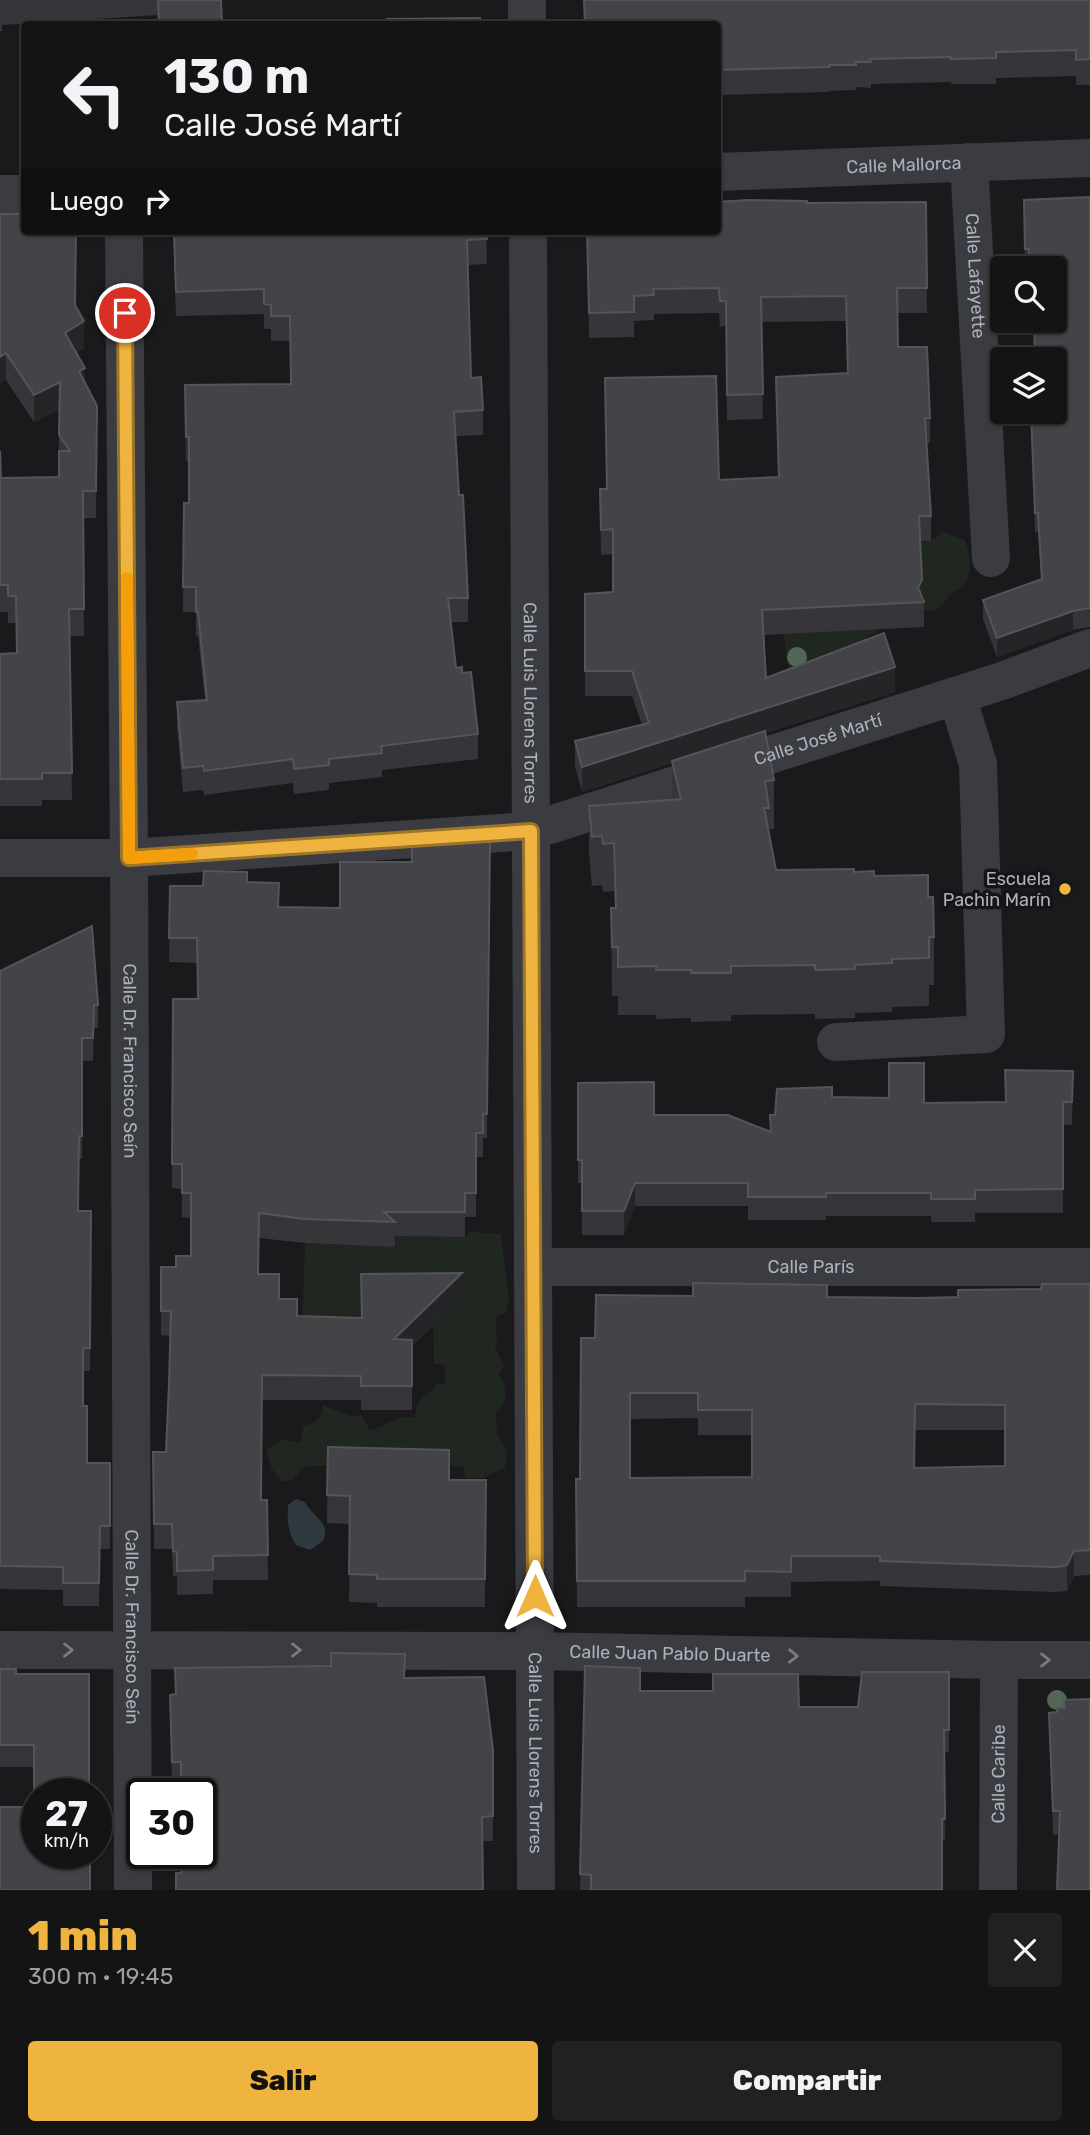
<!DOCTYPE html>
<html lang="es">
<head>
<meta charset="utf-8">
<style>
	body { margin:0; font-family:Rubik,sans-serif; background:#212122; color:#f1f3f6; height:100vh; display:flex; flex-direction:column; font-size:26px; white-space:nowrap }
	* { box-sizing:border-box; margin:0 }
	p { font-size:23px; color:#9d9ea0 }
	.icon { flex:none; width:38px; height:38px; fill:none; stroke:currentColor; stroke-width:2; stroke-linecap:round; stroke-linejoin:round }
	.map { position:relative; height:1890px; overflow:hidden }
	.panel { display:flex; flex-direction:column; background:#141415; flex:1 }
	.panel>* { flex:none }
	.guide { position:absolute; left:21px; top:21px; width:700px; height:214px; border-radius:7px; box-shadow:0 2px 5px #0004,0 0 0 2px #333334; background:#141415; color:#f1f3f6; overflow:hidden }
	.controls { position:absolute; left:990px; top:256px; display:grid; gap:14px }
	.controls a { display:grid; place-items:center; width:77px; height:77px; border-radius:7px; background:#141415; box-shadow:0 2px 5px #0004,0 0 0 2px #333334; font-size:35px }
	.speed { position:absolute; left:21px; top:1778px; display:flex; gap:14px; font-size:35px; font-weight:700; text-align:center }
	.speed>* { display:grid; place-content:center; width:91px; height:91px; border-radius:50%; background:#141415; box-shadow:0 2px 5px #0004,0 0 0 2px #333334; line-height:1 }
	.speed small { font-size:18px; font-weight:400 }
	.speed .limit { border:4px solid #111; border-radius:10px; background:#fff; color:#111 }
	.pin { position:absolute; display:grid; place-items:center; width:60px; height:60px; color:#fff; margin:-30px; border:4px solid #fff; border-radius:50%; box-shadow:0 2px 7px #0007 }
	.me { position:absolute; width:77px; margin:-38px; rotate:0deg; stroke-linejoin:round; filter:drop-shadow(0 0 5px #0008) }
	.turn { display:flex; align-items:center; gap:24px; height:147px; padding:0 28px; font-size:32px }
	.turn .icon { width:91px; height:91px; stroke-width:2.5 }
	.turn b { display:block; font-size:49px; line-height:60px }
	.then { display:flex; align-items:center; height:66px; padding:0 28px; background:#0003; gap:14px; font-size:26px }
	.round { display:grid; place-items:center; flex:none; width:74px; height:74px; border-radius:7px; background:#212122 }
	.overview { display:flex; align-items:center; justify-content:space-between; height:119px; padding:0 28px }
	h1 { font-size:42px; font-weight:800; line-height:52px; color:#efb43f }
	.action { display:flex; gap:14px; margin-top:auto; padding:14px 28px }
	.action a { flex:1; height:80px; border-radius:7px; background:#efb43f; color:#111; font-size:28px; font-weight:800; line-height:80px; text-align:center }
	.action a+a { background:#212122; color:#f1f3f6 }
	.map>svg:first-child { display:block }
</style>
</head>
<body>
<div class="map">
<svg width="1090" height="1890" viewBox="0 0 1090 1890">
	<rect width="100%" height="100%" fill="#1a1a1c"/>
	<!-- green -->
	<g fill="#202721">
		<path d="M943 532 965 540C969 550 973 575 965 584 963 588 955 591 951 594 941 605 937 617 920 608L914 542 931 541Z"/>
		<polygon points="876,629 877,633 867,636 866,642 787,681 788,666 784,634"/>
		<path d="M470 1232 501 1234 509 1300 506 1313 495 1317 497 1338 495 1347 504 1366 498 1373C507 1387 510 1401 496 1413L497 1433 507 1452 505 1467 483 1478H466L464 1467 434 1464 375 1463 312 1466 303 1468 291 1481H282L272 1469 266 1450 281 1440 301 1442 303 1426C316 1424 321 1419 323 1405L353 1417 361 1415 369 1429C389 1429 390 1414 415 1418 417 1403 420 1397 433 1390L436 1384H445V1365L434 1364 433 1316 362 1359 302 1341 305 1243 395 1247 396 1236 465 1237Z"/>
	</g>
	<!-- water -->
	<path fill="#303940" d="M296 1499 305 1502C312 1517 332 1523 323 1541L310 1550 296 1545C288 1533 287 1520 288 1505Z"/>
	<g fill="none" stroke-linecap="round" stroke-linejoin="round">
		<!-- minor -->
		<g stroke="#3b3c41" stroke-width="38">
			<polyline points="527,0 527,24"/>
			<path id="s1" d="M969 162 991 558"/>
			<path id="s2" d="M718 172 1090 158"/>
			<polyline points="0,194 24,194"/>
			<path id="s3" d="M124 231 129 858 133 1890"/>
			<path id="s4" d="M528 231 536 1890"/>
			<path id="s5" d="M0 858H129L531 831 1002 681 1090 648"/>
			<polyline points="836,1042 986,1034 978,764 957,696"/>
			<path id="s6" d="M533 1267H1090"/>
			<path id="s7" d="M0 1650 535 1651 999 1660H1090"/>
			<path id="s8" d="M998 1890 999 1660"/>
		</g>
	</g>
	<!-- trees -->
	<g fill="#546756">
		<circle cx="797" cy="657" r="10"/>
		<circle cx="1057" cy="1700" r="10"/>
	</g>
	<!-- wall -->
	<g fill="#36363a" fill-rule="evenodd">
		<polygon points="0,0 221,0 222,24 158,24 158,15 2,25 2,31 0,31"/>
		<polygon points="584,0 1090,0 1090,85 1076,85 1076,76 996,78 996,84 951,84 951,82 871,84 871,88 856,87 856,90 829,91 829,92 718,95 718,24 584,24"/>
		<polygon points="1090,197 1090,627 1073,630 997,657 983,619 983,600 1041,579 1038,532 1035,533 1031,412 1055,411 1055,359 1035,359 1034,320 1055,320 1055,268 1025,268 1024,200"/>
		<polygon points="926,202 927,313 897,313 898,347 930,418 930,443 927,443 931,516 931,541 920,541 922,595 924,602 924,627 764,635 766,678 895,692 765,733 774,780 774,829 769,829 769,836 776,870 854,872 874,876 928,897 934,937 934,985 929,985 929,1006 892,1007 892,1012 855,1013 855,1018 815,1019 815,1014 731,1015 731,1021 691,1022 691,1018 656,1019 656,1015 618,1015 618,996 612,996 611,908 615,908 614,891 603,892 602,885 592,886 589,854 589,806 672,799 672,763 582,792 575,766 575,741 642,725 632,696 585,696 585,594 613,592 613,554 601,555 600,489 719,480 778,477 776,377 847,373 846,321 761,322 763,419 727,420 726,326 720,327 719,313 654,314 654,320 634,321 634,337 589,338 587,231 807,203"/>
		<polygon points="0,214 75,305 84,348 77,353 85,383 97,406 96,518 83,518 84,636 70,636 72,800 42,800 42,806 0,806 0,654 17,653 16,623 8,623 8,612 0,612 0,451 1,478 59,477 59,409 34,422 6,380"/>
		<polygon points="173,231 325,231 325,234 486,231 487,264 468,265 471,378 483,410 483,435 456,436 459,495 468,598 468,622 451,622 456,668 462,673 478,734 478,759 382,770 382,777 329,783 329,790 294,794 293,783 204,795 203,790 183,792 177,727 177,702 205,700 198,636 196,636 196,612 183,612 184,503 189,503 189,461 186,461 185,385 291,384 290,341 271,341 271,329 264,329 264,314 176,316"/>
		<polygon points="490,838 487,1138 483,1138 483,1157 476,1157 476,1217 465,1217 465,1237 395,1236 395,1247 305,1243 259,1238 259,1274 279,1299 297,1316 361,1318 462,1298 412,1346 412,1410 361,1410 361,1400 262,1400 261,1500 267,1500 268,1580 213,1580 213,1594 177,1595 177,1576 173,1576 172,1549 154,1549 153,1452 166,1452 169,1383 170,1336 161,1335 161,1267 176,1267 191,1256 191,1218 182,1217 182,1189 172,1188 173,999 198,999 197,963 169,962 170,886 203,886 247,882 279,907 340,908 412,862"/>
		<polygon points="0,971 98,1005 98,1028 94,1028 93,1061 82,1061 82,1159 79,1159 78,1211 91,1211 90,1371 83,1371 83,1406 87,1463 110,1463 110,1549 100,1549 99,1606 63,1606 63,1590 0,1589"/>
		<polygon points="1073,1071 1072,1125 1063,1125 1063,1213 975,1213 975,1222 931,1222 931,1216 826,1216 826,1220 748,1220 748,1206 635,1206 624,1235 582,1235 582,1183 578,1183 578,1083 654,1115 771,1132 775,1115 832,1097 924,1103 1005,1102"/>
		<path d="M1090 1284V1575L1074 1576 1067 1591 1056 1592 880 1586V1581L791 1582V1597H745V1607H577L576 1479H580L595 1338 827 1297 919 1298 958 1297ZM698 1418V1435H752V1477L630 1478V1419ZM915 1430H1005V1466L914 1468Z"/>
		<polygon points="328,1447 449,1480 486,1480 485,1607 377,1607 377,1603 349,1602 350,1524 327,1523"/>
		<polygon points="585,1666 640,1691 799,1707 858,1707 949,1672 949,1752 944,1752 945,1841 942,1841 942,1890 580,1890"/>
		<polygon points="175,1668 405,1678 493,1750 493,1841 483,1841 181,1873 181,1786 172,1786 170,1695 175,1694"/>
		<polygon points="0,1669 16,1674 90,1890 34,1807 34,1767 0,1767"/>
		<polygon points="1090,1699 1059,1834 1053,1835 1049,1713 1057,1712"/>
	</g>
	<!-- shaded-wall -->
	<g fill="#252528">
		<polygon points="84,321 84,348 65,360 65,333"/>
		<polygon points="6,353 6,380 0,384 0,357"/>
		<polygon points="85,368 85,395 79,371"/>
		<polygon points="60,382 60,409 34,422 34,395"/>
		<polygon points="922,580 922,602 918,587"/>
		<polygon points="1073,611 1073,630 997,657 997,638"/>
		<polygon points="895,667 895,692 582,792 582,767"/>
		<polygon points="94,1005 94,1028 93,1061 93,1038"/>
		<polygon points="635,1183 635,1206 624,1235 624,1211"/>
		<polygon points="462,1273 462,1298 412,1346 412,1410 412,1346 394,1339"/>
		<polygon points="1074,1551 1074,1576 1067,1591 1067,1565"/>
	</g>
	<!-- building -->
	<g fill="#434348" stroke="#53555a" stroke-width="2" fill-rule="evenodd">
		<polygon points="158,0 221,0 222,24 159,24"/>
		<polygon points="584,0 1090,0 1090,59 1076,60 1076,50 996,52 996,58 951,59 951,57 870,59 871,62 856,62 856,65 829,65 829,67 718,70 718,24 585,24"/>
		<polygon points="480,18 480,24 284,24 284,23 387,23 387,19"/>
		<polygon points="1090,197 1090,608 1073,611 997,638 983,600 1042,579 1038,513 1035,513 1031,412 1055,411 1055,359 1035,359 1034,320 1055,320 1055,268 1029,268 1029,249 1025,249 1024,200"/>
		<polygon points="748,200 807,201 807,203 926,202 927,288 897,288 898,347 927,347 930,418 925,418 931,516 919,516 922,580 918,587 924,602 762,610 766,678 884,633 895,667 582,767 575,741 649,723 632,671 585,671 585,594 613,592 613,529 601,530 600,489 607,489 605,378 716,376 719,480 779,477 776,377 848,373 846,296 761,297 763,394 727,395 726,301 720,301 719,288 653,289 654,295 634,296 634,312 589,313 587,231 718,231 718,202"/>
		<polygon points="0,214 24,214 24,231 76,231 75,305 84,321 65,333 85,368 79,371 97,406 96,491 83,491 84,609 69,609 72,773 42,773 42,779 0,779 0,654 17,653 16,596 8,596 8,585 0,585 0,451 1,478 59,477 59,451 70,451 59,435 60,382 34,395 6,353 0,357"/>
		<polygon points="174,231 325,231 325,234 387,231 486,231 487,239 467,240 471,378 481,377 483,410 454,412 459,495 463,495 468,598 448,598 456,668 462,667 462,673 471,672 478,734 381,746 382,753 329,759 329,765 294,769 293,759 204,771 203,766 183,768 177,702 207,700 198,612 196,612 196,587 183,587 184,503 189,503 189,437 186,437 185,385 291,384 290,316 271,316 271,305 264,304 264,289 176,292"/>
		<polygon points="765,731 774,780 765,781 769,808 764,808 776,870 854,869 854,872 874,871 874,876 928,875 928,897 933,897 934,937 929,937 929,958 892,959 892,963 855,965 855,969 815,970 815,965 731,966 731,973 691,973 692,970 656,970 656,966 618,967 618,947 612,947 611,908 616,908 614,843 603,844 602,836 592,837 589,806 681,799 672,761"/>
		<polygon points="490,838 487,1114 483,1114 483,1133 476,1133 476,1193 465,1193 465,1212 384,1212 395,1222 305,1219 259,1213 258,1274 279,1274 279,1299 297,1299 297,1316 362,1318 361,1274 462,1273 394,1339 412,1340 412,1386 361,1386 361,1376 262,1375 261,1500 267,1500 268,1555 213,1556 213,1570 177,1571 177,1552 173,1551 172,1524 154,1524 153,1452 166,1452 169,1383 171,1311 161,1311 161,1267 176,1267 176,1256 191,1256 191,1193 182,1193 182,1164 172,1164 173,999 198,999 197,938 169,938 170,886 203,886 204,871 247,872 247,882 279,883 278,907 340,908 340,862 412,862 412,844"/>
		<polygon points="92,926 98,1005 94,1005 93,1038 82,1038 82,1136 79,1136 78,1211 91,1211 90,1348 83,1348 83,1406 87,1406 87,1463 110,1463 110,1526 100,1526 99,1583 63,1583 63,1567 0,1566 0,971"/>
		<polygon points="889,1063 924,1063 924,1103 1006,1102 1005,1070 1073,1071 1072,1102 1063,1102 1063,1189 975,1190 975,1199 931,1199 931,1193 826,1193 826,1197 748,1197 748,1183 635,1183 624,1211 582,1211 582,1160 578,1160 578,1083 654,1082 654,1115 728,1115 771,1132 770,1115 775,1115 777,1089 832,1087 832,1097 889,1098"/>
		<path d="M693 1283 827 1285V1297L919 1298 958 1297V1290L1041 1289 1042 1284H1090V1550L1074 1551 1067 1565 1056 1567 880 1561V1556H791V1572L745 1571V1581H577L576 1479H580L581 1338H595L596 1295 693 1296ZM630 1393H698V1410H752V1477L630 1478ZM915 1404 1005 1405V1466L914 1468Z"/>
		<polygon points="328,1447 449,1450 449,1480 486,1480 485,1579 377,1579 377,1575 349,1574 350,1496 327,1495"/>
		<polygon points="331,1653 405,1654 404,1678 484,1677 493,1750 493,1816 482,1817 483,1890 176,1890 176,1873 181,1873 181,1853 201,1853 201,1794 181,1794 181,1762 172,1762 170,1695 176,1694 175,1668 331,1666"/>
		<polygon points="585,1666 640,1668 640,1691 713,1691 713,1674 798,1674 799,1707 858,1707 862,1672 949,1672 949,1730 944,1730 945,1819 942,1819 942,1890 591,1890 591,1875 580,1874"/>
		<polygon points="0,1669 16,1669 16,1674 89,1674 89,1794 37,1794 37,1853 90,1853 90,1890 0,1890 0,1807 34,1807 34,1745 0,1745"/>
		<polygon points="1090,1699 1090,1890 1057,1890 1060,1811 1053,1811 1049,1713 1057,1712 1057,1708 1065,1708 1064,1700"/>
	</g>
	<!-- one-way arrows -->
	<defs><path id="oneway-chevron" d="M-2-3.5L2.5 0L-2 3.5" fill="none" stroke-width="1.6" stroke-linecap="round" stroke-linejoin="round" transform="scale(1.75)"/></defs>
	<g stroke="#7a7c84">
		<use href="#oneway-chevron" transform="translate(68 1650)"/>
		<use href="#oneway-chevron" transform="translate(296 1650)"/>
		<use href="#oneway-chevron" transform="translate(793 1656) rotate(1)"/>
		<use href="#oneway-chevron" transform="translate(1045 1660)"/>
	</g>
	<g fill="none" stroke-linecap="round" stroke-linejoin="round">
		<defs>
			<polyline id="route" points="125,313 129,858 531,831 535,1596"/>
		</defs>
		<!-- route casing -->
		<use href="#route" stroke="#9b7529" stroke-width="18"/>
		<!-- route -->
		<use href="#route" stroke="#efb43f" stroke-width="12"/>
		<!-- slow -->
		<polyline stroke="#f59e0b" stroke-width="12" points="127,578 129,858 192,854"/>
	</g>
	<!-- markers -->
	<circle fill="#efb43f" stroke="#151517" stroke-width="2.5" cx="1065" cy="889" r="7"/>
	<g text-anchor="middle" stroke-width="7" stroke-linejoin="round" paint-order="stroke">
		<!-- street labels -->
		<g font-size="18" fill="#adb1bb" stroke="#151517">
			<text dy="6" stroke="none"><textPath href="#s2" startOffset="186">Calle Mallorca</textPath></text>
			<text dy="6" stroke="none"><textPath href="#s1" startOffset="114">Calle Lafayette</textPath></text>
			<text dy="6" stroke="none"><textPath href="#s4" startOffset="472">Calle Luis Llorens Torres</textPath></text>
			<text dy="6" stroke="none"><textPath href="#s5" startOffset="833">Calle José Martí</textPath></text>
			<text dy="6" stroke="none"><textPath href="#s3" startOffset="830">Calle Dr. Francisco Seín</textPath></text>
			<text dy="6" stroke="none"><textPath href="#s6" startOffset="278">Calle París</textPath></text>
			<text dy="6" stroke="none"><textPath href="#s3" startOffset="1396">Calle Dr. Francisco Seín</textPath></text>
			<text dy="6" stroke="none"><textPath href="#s7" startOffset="670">Calle Juan Pablo Duarte</textPath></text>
			<text dy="6" stroke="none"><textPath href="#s4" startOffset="1522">Calle Luis Llorens Torres</textPath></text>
			<text dy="6" stroke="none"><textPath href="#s8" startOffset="116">Calle Caribe</textPath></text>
		</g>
		<!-- poi labels -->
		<g font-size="18" fill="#adb1bb" stroke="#151517" text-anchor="end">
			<text x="1051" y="885">Escuela<tspan x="1051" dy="21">Pachin Marín</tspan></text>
		</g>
	</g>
</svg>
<div class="controls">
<a><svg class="icon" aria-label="search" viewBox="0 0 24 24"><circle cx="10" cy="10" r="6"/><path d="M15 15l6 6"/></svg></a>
<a><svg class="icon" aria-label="layers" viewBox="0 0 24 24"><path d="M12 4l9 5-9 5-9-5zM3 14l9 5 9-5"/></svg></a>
</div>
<div class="speed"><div>27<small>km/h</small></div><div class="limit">30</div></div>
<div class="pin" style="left:125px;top:313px;background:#d93025"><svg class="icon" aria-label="arrive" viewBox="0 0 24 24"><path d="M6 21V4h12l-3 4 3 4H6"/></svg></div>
<svg class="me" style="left:535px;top:1596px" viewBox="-20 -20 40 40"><path d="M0-17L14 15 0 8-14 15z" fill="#efb43f" stroke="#fff" stroke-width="4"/></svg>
<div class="guide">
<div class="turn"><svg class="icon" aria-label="left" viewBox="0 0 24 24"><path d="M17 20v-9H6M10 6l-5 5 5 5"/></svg><div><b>130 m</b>Calle José Martí</div></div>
<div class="then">Luego<svg class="icon" aria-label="right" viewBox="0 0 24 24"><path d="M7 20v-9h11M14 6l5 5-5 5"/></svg></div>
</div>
</div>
<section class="panel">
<div class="overview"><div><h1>1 min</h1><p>300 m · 19:45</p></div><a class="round"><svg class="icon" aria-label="close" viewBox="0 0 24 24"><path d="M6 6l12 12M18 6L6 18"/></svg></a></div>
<div class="action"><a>Salir</a><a>Compartir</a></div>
</section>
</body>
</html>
